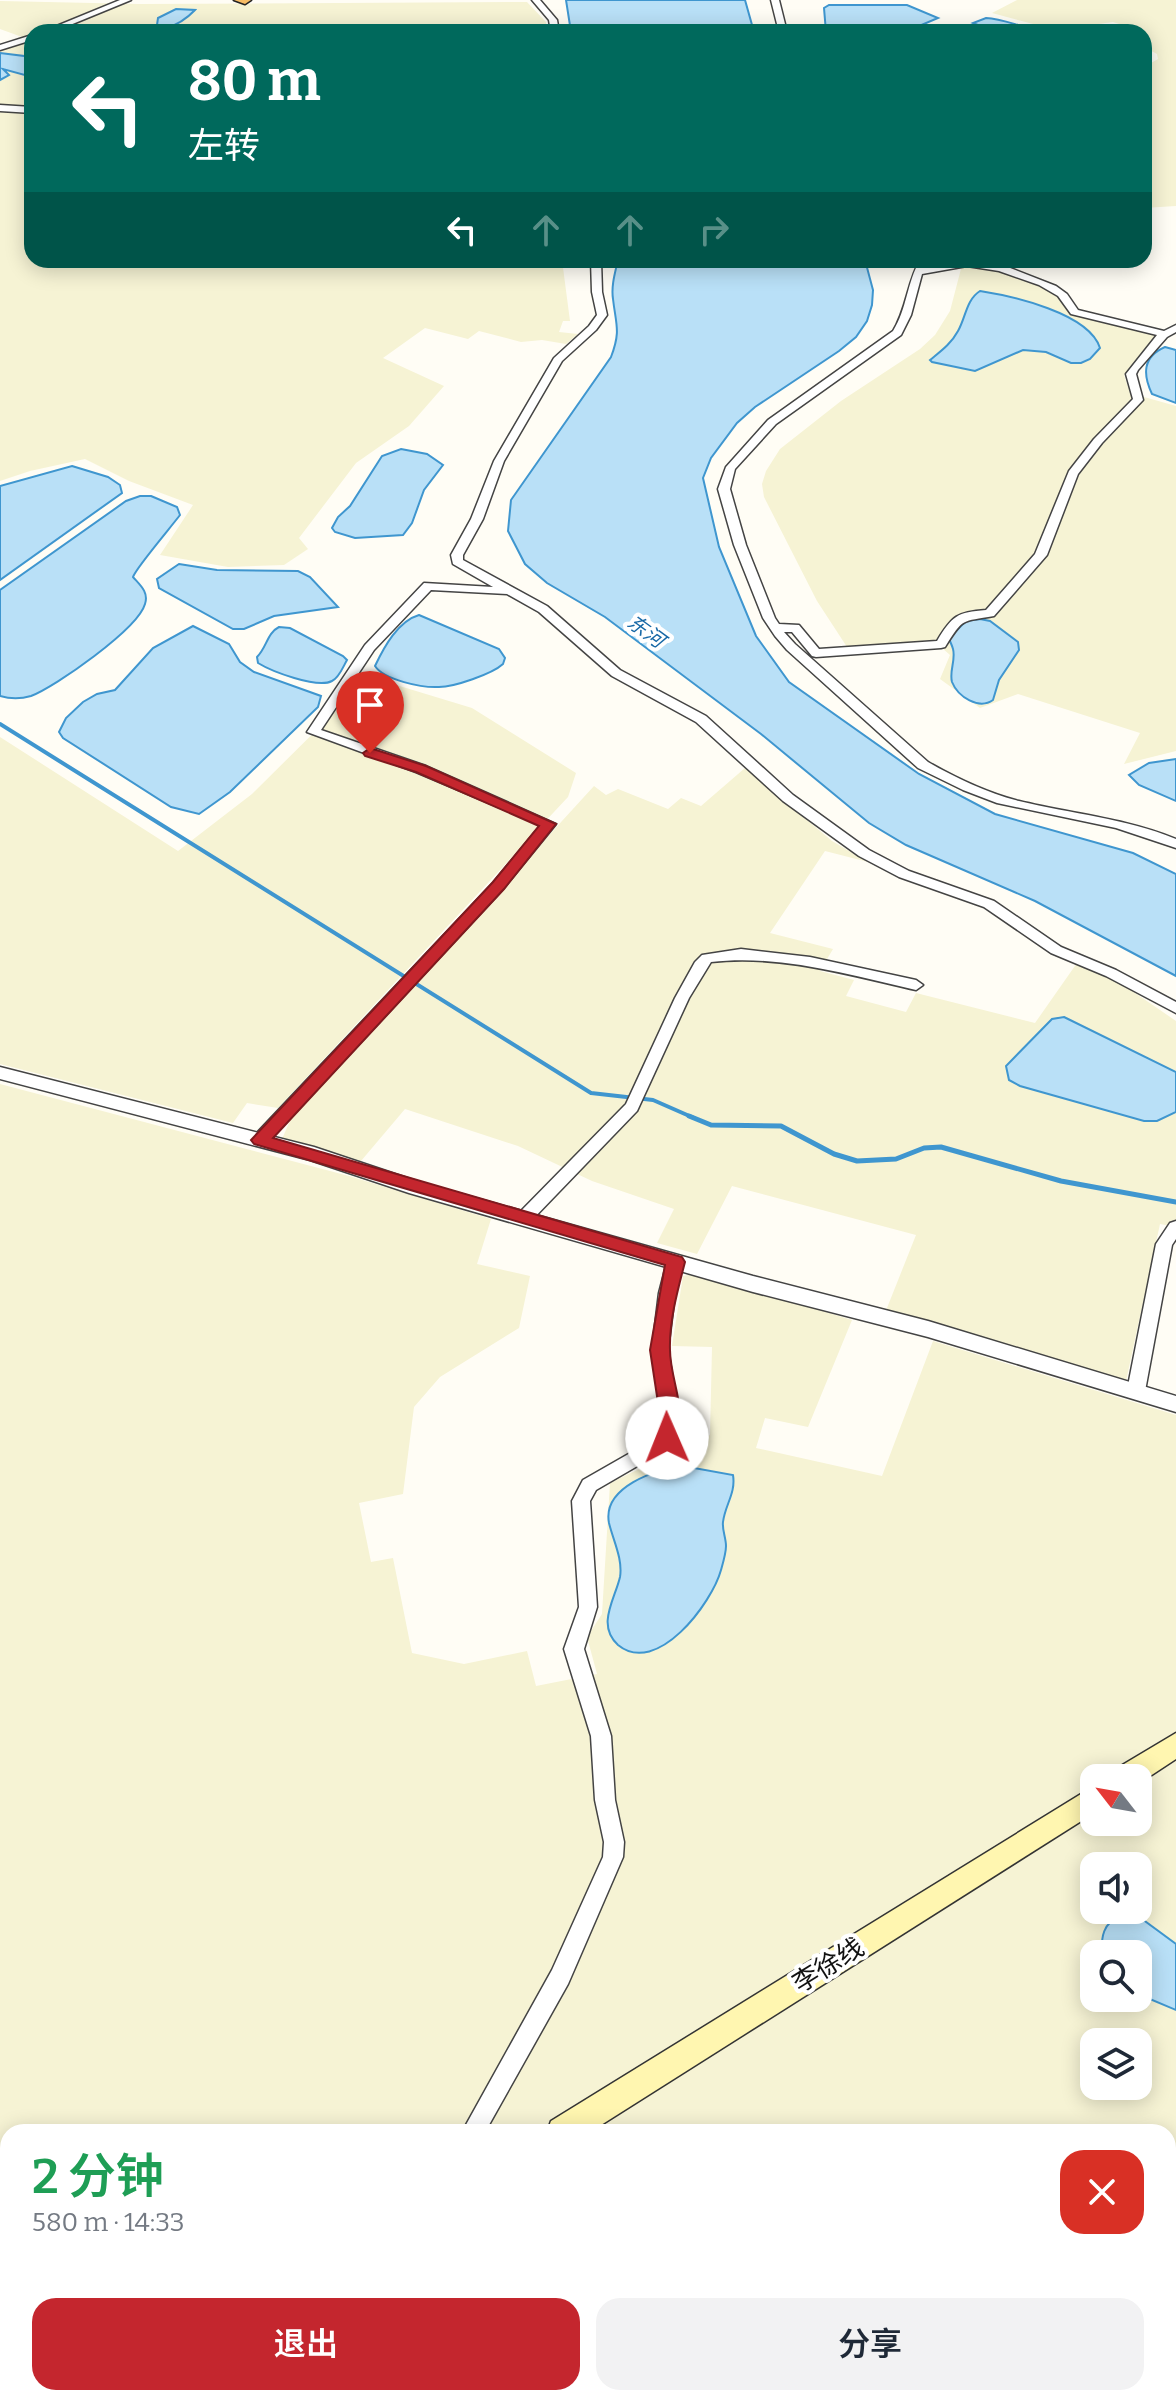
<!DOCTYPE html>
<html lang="zh">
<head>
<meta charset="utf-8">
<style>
	body { margin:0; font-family:Bitter,"Noto Sans SC",serif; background:#f2f2f3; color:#1f2937; height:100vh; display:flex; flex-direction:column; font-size:30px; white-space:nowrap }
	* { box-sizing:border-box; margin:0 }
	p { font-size:26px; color:#747a83 }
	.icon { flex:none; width:44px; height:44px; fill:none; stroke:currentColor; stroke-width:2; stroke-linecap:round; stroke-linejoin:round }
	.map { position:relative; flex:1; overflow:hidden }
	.panel { position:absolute; left:0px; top:2124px; width:1176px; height:282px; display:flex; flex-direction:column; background:#fff; border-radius:24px 24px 0 0; box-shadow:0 4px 20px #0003 }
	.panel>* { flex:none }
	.guide { position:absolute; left:24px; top:24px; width:1128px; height:244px; border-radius:24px; box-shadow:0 4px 20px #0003; background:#00695c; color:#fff; overflow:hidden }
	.needle { width:52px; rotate:301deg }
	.controls { position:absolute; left:1080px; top:1764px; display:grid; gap:16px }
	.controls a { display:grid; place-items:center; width:72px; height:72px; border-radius:16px; background:#fff; box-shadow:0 4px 20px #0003; font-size:40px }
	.pin { position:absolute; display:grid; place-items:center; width:68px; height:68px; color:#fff; margin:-82px -34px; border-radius:50% 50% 50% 0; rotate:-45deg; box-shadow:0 0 8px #0007 }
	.pin .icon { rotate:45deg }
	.me { position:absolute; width:88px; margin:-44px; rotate:359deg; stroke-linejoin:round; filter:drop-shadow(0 0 6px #0008) }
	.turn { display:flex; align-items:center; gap:28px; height:168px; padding:0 32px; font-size:36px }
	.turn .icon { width:104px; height:104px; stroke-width:2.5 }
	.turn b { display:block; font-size:56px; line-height:68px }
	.lanes { display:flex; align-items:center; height:76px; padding:0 32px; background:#0003; justify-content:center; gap:40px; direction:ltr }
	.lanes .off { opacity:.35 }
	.round { display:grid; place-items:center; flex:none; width:84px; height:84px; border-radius:24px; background:#f2f2f3 }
	.summary { display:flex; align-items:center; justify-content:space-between; height:136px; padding:0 32px }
	h1 { font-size:48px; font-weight:600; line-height:60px; color:#1e9e55 }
	.primary-button { display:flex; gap:16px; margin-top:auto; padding:16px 32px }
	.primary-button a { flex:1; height:92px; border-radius:24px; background:#c4262e; color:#fff; font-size:32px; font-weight:600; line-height:92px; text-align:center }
	.primary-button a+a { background:#f2f2f3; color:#1f2937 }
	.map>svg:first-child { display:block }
</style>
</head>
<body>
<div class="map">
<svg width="1176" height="2405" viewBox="0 0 1176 2405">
	<rect width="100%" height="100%" fill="#fffdf5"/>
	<!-- farmland -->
	<g fill="#f6f3d4" fill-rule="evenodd">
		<polygon points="1017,0 1176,0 1176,206 1144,208 1144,67 1158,59 1157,54 1144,47 1144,32 1113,22 1056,30 992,13"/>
		<polygon points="0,1 139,4 527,2 546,22 546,32 32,32 32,260 562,260 570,321 563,321 559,332 578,334 566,344 542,340 521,342 479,331 468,339 425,328 383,358 444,386 409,426 356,463 299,538 308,549 284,565 228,567 160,555 193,505 129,481 85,459 30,471 0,481 0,46 22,37 0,29"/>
		<polygon points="962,265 994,268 1048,287 1060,296 1076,315 1156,334 1124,375 1130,393 1176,406 1176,751 1124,764 1140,733 1018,694 980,708 940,679 950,655 933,640 847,647 817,601 764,497 762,484 766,471 780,449 841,401 920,349 935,335 950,311"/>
		<polygon points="370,677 472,708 576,773 568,797 278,1108 247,1103 233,1123 0,1064 0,737 178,851 252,794"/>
		<polygon points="745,768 832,841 868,862 825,851 770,933 833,949 820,971 854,980 846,996 906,1012 916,993 1035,1023 1077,963 1122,984 1176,1021 1176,1227 1160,1224 1126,1381 885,1313 916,1235 732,1186 697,1254 657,1243 674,1209 592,1181 518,1146 405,1109 361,1161 282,1139 292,1116 594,786 606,795 618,789 668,809 681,798 701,806"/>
		<path d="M0 1084 349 1176 491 1219 477 1264 530 1276 519 1328 440 1377 414 1407 403 1494 359 1503 371 1562 393 1558 412 1653 464 1664 527 1651 536 1686 597 1674 587 1637 602 1614 610 1483 710 1435 712 1347 672 1346 683 1276 699 1273 852 1320 808 1427 765 1418 756 1448 882 1476 933 1341 1176 1415V2405H0ZM1094 1778H1138V1822H1094ZM1094 1866H1138V1910H1094ZM1094 1954H1138V1998H1094ZM1094 2042H1138V2086H1094ZM8 2132H1168V2398H8Z"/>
	</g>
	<!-- water -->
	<g fill="#b9e0f7" stroke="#3f96cf" stroke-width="2">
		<polygon points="566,0 745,0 754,32 571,32"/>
		<polygon points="829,5 907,5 938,18 905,32 826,32 824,8"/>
		<path d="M176 9 195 10C176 30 156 32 130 32L157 25 158 18Z"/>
		<path d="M986 18C1008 19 1029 32 1055 31 1081 31 1106 18 1130 30V32H994L973 23Z"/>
		<polygon points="0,53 32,57 32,77 3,69 9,75 0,80"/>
		<path d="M618 260H865L873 290 872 305 867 321 856 337 839 351 755 407 737 423 711 458 703 478 719 547 756 636 789 682 919 774 995 814 1133 853 1176 874V976L1035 901 906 845 869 823 761 734 605 617 547 583 525 564 508 531 511 500 611 357C621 331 616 325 613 299 611 286 615 273 618 260Z"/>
		<path d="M980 291C1012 296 1089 313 1100 348L1090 359 1081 363H1071L1046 352 1023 350 975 371 932 362 930 360C941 351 951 344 958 331 966 317 966 300 980 291Z"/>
		<path d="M1165 347 1176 350V403L1152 394C1143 375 1142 357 1165 347Z"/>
		<polygon points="401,449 427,454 443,465 424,490 412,523 403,535 355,538 335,532 332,528 338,517 350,506 382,456"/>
		<polygon points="72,466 108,477 120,485 122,493 0,580 0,486"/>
		<path d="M151 496 177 507 180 515C171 527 135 569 133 577 140 585 149 592 145 604 138 629 55 687 31 696 21 699 10 699 0 696V590L126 501 140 496Z"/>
		<polygon points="179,564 217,570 298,571 310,577 338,607 274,616 244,629 233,629 159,588 157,579"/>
		<path d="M419 615 499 649 505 658 503 664C492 674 454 687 439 687 422 688 384 680 375 666 384 647 398 621 419 615Z"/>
		<path d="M980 619 990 621 1018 642 1019 650 999 680 993 700C979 710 958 697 952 682 949 671 956 660 953 649 952 645 950 642 949 638L966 621Z"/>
		<polygon points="193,626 229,644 240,662 254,672 321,696 318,707 230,792 199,814 171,807 63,738 59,732 66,718 83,702 97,694 115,690 153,648"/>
		<path d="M279 627 290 628 343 656 347 660C343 667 339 678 332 681 317 689 271 671 258 663L257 657C267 647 267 633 279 627Z"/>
		<polygon points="1176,759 1176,801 1139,785 1129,775 1149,763"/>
		<polygon points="1064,1017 1176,1072 1176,1112 1157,1121 1144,1121 1020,1086 1009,1080 1006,1066 1052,1019"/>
		<path d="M683 1466 733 1475C736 1493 725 1505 723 1522 722 1530 726 1538 726 1546 726 1553 723 1563 721 1570 712 1603 657 1677 618 1645 596 1625 615 1599 620 1577 623 1559 613 1540 609 1523 602 1487 656 1469 683 1466Z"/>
		<path d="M1120 1916 1142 1919 1176 1944V2010L1138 1994V1954H1102C1101 1937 1103 1923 1120 1916Z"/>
	</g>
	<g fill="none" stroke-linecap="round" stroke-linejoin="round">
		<!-- stream-far1 -->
		<polyline stroke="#3f96cf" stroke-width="4" points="0,724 591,1093 653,1100 694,1118"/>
		<!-- stream -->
		<polyline stroke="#3f96cf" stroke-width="5" points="689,1116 711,1125 781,1126 834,1154 857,1161 896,1159 924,1148 941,1147 1061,1181 1176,1202"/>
		<defs>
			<g id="minor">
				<polygon points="120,0 131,0 53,32 42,32"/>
				<polygon points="532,0 540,0 557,20 559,32 551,32 549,20"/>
				<polygon points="771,0 779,0 787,32 779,32"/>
				<polygon points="32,35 32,40 0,50 0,45"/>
				<polygon points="0,105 32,107 32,113 0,111"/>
				<polygon points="591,260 601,260 602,292 607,315 596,330 562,361 504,461 483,519 463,555 463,560 547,606 620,670 706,716 793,795 869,850 909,871 994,901 1061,947 1116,970 1176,1002 1176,1013 1106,976 1051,953 984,907 899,877 859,856 783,801 696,722 612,676 539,612 507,594 431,590 374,650 321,730 426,766 556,824 503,889 266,1144 254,1144 252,1140 254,1136 493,883 541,825 416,772 307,732 365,645 424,583 493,587 453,564 451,555 471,519 494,461 554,358 589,326 597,315 592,292"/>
				<path d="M920 260H930L925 268 967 260 1005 266 1056 286 1067 294 1078 310 1164 331 1176 325V332L1167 337 1138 370 1136 374 1143 400 1102 443 1078 474 1047 555 994 616C961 622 964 617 945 647L941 648 816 657 812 656 792 632H784L795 644 928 762C956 778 987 793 1019 801 1072 814 1125 818 1176 839V848L1116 828 997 803 963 790 918 768 787 650 775 636 763 618 734 545 718 489 726 467 768 420 893 331C907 309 907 282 920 260ZM967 266 999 271 1039 285 1058 296 1071 314 1157 335 1126 374 1133 399 1094 439 1069 471 1035 554 986 610C957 612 952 616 937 641L819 649 799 625 779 624 775 618 746 545 730 489 735 469 776 424 901 335 911 315 922 274Z"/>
				<path d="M741 949 810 957 916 980 923 985 916 990C849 975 780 954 711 962L689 998 637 1111 530 1222H518L516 1218 518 1214 626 1104 675 998 695 962 702 955Z"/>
				<polygon points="1176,1221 1176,1239 1172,1245 1145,1391 1142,1396 1130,1396 1127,1391 1156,1244 1170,1223"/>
				<polygon points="675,1256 683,1262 675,1293 668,1350 681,1429 665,1450 596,1490 590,1501 597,1607 584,1649 611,1736 615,1800 624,1842 623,1857 568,1984 485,2132 462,2132 552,1970 603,1857 604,1842 595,1800 591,1736 564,1649 579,1607 572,1501 583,1480 653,1440 663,1428 652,1350 659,1293 667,1262"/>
				<polygon points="311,2398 336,2398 333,2405 308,2405"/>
			</g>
			<polygon id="tertiary" points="0,1067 314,1147 422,1183 753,1276 928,1321 1176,1396 1176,1412 928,1337 753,1292 409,1193 310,1160 0,1079"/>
			<g id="secondary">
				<polygon points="1176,1733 1176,1759 1138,1784 1138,1778 1110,1778 1114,1770"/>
				<polygon points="1094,1786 1094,1813 590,2132 547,2132 551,2121"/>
				<polygon points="113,2398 155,2398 152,2405 110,2405"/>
			</g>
			<polygon id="trunk" points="234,0 251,0 245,4"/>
		</defs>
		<!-- minor casing -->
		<use href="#minor" stroke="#444" stroke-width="3"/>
		<!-- tertiary casing -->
		<use href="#tertiary" stroke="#444" stroke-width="3"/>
		<!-- secondary casing -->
		<use href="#secondary" stroke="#333" stroke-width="3"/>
		<!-- trunk casing -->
		<use href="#trunk" stroke="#222" stroke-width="3"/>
		<!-- minor -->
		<use href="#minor" fill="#fff" fill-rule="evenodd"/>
		<!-- tertiary -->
		<use href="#tertiary" fill="#fff" fill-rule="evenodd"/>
		<!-- secondary -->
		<use href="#secondary" fill="#fff6b0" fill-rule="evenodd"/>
		<!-- trunk -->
		<use href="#trunk" fill="#f7bc64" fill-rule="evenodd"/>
	</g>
	<!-- route -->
	<path fill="#c4262e" stroke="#7f191e" stroke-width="2" d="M370 748 426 766 556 824 504 889 273 1138 682 1257 685 1262C678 1289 669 1321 670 1350 670 1381 690 1415 674 1443H660L657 1438 662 1429 650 1350 665 1265 254 1144 251 1140 493 882 539 826 416 772 365 756 363 753Z"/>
	<g text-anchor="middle" stroke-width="8" stroke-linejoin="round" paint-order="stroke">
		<!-- far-water labels -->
		<g font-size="20" font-style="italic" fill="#1768a6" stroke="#fff">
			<text transform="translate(646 631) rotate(36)" y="7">东河</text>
		</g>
		<!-- near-street labels -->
		<g font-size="26" fill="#111" stroke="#fff">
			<text transform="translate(828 1965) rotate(-32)" y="9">李徐线</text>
		</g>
	</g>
</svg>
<div class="controls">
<a><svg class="needle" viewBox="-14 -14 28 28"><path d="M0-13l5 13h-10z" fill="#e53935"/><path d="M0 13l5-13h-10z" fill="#747a83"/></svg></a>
<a><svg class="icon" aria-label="sound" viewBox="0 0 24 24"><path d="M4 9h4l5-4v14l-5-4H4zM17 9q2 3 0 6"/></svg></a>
<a><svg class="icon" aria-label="search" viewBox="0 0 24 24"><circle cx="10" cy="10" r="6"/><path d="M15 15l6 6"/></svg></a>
<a><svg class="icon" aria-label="layers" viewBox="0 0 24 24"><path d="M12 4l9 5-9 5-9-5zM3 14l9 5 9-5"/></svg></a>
</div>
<div class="pin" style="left:370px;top:753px;background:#d93025"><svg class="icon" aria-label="arrive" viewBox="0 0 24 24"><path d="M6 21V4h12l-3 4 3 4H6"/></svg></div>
<svg class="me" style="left:667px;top:1438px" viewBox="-20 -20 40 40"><circle r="19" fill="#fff"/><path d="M0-13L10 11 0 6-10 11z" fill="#c4262e"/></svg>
<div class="guide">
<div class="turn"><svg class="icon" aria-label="left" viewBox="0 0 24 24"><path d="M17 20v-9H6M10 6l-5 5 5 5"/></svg><div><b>80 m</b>左转</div></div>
<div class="lanes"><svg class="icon" aria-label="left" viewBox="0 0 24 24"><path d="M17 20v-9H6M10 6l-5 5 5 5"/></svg><svg class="icon off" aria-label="ahead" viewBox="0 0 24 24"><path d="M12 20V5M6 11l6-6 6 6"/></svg><svg class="icon off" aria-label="ahead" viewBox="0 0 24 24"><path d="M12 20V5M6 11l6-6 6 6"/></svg><svg class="icon off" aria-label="right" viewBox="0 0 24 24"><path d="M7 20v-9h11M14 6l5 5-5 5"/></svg></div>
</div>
<section class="panel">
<div class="summary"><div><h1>2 分钟</h1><p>580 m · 14:33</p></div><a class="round" style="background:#d93025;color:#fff"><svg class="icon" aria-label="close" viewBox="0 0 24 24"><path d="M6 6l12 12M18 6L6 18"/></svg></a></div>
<div class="primary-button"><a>退出</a><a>分享</a></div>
</section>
</div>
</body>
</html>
